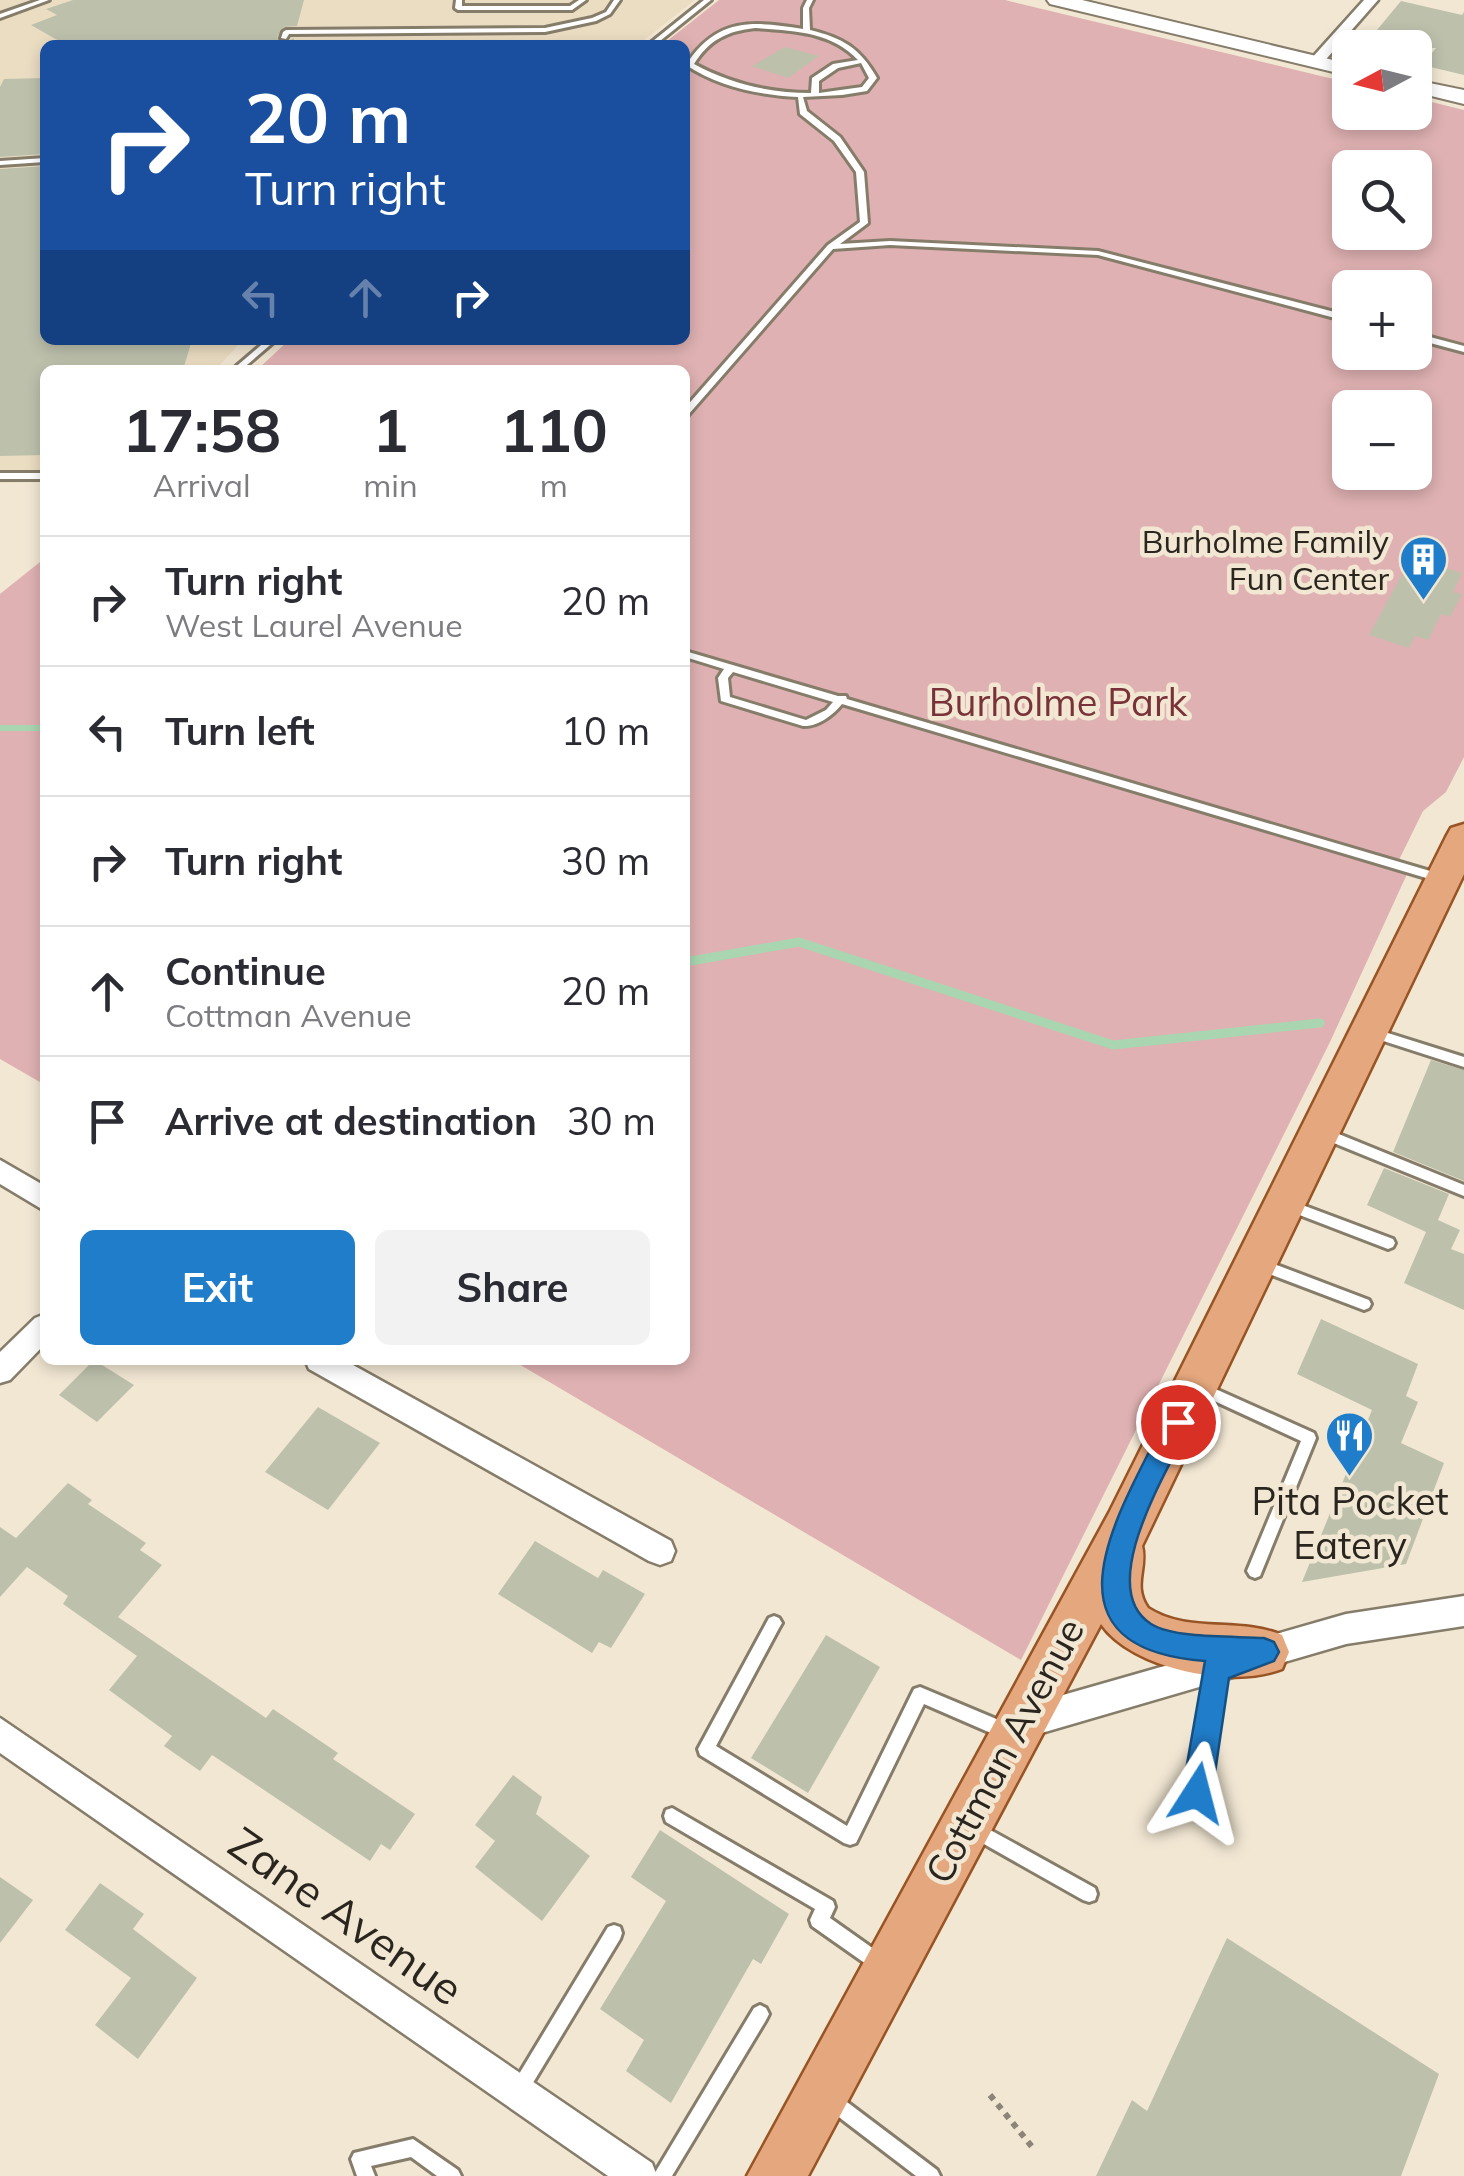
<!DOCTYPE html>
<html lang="en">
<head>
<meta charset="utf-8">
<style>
	body { margin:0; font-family:Mulish,sans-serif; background:#f2f2f3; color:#2b2b33; height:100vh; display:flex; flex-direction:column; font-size:38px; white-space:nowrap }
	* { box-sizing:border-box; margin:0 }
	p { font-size:32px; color:#7c7c81 }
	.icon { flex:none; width:55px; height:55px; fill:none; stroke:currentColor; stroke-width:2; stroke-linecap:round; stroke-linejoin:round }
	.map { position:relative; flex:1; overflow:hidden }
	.panel { position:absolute; left:40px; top:365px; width:650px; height:1000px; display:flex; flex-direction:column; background:#fff; border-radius:15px; box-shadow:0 5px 15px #0003 }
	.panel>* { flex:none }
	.banner { position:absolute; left:40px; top:40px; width:650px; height:305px; border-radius:15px; box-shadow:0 5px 15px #0003; background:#1a4fa0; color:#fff; overflow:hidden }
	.needle { width:65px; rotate:263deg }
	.tools { position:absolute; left:1332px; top:30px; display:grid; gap:20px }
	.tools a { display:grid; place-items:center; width:100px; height:100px; border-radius:15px; background:#fff; box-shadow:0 5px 15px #0003; font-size:50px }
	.pin { position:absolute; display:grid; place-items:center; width:85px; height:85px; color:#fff; margin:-42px; border:5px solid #fff; border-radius:50%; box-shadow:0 2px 10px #0007 }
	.me { position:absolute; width:110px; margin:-55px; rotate:9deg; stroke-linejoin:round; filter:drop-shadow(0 0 8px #0008) }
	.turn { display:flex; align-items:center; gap:35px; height:210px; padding:0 40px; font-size:45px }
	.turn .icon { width:130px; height:130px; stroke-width:2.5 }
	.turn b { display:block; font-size:70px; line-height:85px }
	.lanes { display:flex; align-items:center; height:95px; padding:0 40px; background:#0003; justify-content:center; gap:50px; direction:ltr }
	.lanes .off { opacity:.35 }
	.eta { display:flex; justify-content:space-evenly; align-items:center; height:170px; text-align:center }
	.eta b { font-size:60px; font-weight:700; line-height:70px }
	.action { display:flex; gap:20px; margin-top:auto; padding:20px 40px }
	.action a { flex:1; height:115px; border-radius:15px; background:#207dca; color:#fff; font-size:40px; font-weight:700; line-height:115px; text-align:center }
	.action a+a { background:#f2f2f3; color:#2b2b33 }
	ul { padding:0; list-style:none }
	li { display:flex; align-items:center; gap:30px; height:130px; padding:0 40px; border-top:2px solid #e1e1e2 }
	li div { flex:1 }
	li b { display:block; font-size:38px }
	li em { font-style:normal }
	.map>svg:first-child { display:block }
</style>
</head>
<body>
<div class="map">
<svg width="1464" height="2176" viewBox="0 0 1464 2176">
	<rect width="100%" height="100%" fill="#f2e7d3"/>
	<!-- built -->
	<polygon fill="#ebddc2" points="0,0 695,0 638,45 45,45 45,340 243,340 215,370 45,370 45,482 0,483"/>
	<!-- green -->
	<g fill="#dfb1b2" fill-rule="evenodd">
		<path d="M719 0H1005L1350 83V112H1415V98L1464 110V757L1446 792 1423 811 1394 870 1407 874 1330 1042 1021 1660 512 1360H685V370H257L289 340H685V45H662ZM1350 168H1415V232H1350ZM1350 288H1415V352H1350ZM1350 408H1415V472H1350Z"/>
		<polygon points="45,558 45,1085 0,1059 0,594"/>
	</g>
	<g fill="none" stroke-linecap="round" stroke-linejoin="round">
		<!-- stream-far1 -->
		<polyline stroke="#a9d6b0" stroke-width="6" points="0,728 45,728"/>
		<!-- stream -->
		<polyline stroke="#a9d6b0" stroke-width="9" points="685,962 799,942 1113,1045 1320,1023"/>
	</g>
	<!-- building -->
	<g fill="#bdc1ac">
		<polygon points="73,0 304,0 297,26 284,27 277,37 285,43 294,38 293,45 66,45 31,25 57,15 46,9"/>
		<polygon points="1401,1 1462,15 1464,12 1464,75 1422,65 1436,48 1362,48"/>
		<polygon points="785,47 819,56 788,78 752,66"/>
		<polygon points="45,78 45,154 0,157 0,87 4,79"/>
		<polygon points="45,166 45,340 192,340 183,370 45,370 45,455 0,456 0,169"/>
		<polygon points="1411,558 1462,573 1453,592 1462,594 1450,617 1441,614 1428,640 1415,636 1409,648 1369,635"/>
		<polygon points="1431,1060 1464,1070 1464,1181 1393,1152"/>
		<polygon points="1384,1168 1449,1194 1438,1220 1460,1230 1451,1249 1464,1254 1464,1310 1404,1283 1426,1232 1367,1205"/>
		<polygon points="1321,1319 1418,1364 1406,1396 1418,1402 1401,1443 1444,1463 1406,1564 1302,1582 1372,1410 1297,1374"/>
		<polygon points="94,1360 134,1385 97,1422 59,1395"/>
		<polygon points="318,1407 380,1443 328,1510 265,1472"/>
		<polygon points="68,1483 92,1500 88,1504 146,1543 140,1550 162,1565 118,1617 266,1718 273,1709 338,1753 333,1759 415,1814 390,1850 381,1844 370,1861 212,1755 200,1771 164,1746 172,1736 109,1690 137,1656 63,1604 68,1596 27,1567 0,1597 0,1527 16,1538"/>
		<polygon points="535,1541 598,1578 603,1570 645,1594 611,1648 599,1642 592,1653 498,1594"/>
		<polygon points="826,1635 880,1667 808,1793 751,1758"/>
		<polygon points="513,1775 542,1797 536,1814 590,1856 542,1921 475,1867 495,1841 475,1825"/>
		<polygon points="660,1830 789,1914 761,1964 753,1959 671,2103 626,2071 644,2040 600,2009 666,1901 631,1877"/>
		<polygon points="0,1877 33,1900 0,1943"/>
		<polygon points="100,1883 144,1914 133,1929 197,1978 138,2059 95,2025 131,1978 65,1930"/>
		<polygon points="1227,1938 1439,2074 1401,2176 1096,2176 1132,2100 1147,2111"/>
	</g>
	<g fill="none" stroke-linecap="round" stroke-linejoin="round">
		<defs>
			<g id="service">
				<polygon points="40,0 49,0 0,18 0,14"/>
				<polygon points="456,0 462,0 462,6 570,6 579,0 586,0 572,10 458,10 455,8"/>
				<polygon points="614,0 620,0 610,14 596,21 545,32 289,34 286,39 281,38 283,32 286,30 545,28 592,18 606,12"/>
				<polygon points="704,0 711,0 655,45 648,45"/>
				<path d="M807 0H813L809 8 810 30C843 38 860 48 877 78L867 91 842 95 803 97 807 111 840 137 864 172 868 223 840 244 890 241 1098 251 1350 316V322L1098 255 890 245 833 249 688 415 685 416V408L828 245 860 222 856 172 834 141 800 114 798 97C759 95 719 87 686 65 717 17 753 21 803 29V8ZM755 28C792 31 831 31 858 60L833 64 812 78 811 93C769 93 731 84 694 64 709 40 727 31 755 28ZM861 63 869 78 862 87 819 93V81L838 68Z"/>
				<polygon points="45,158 45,162 0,165 0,161"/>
				<polygon points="1415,333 1464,346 1464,352 1415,339"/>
				<polygon points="267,340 276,340 241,370 232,370"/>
				<rect x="0" y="473" width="45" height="6"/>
				<path d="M685 651 838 696H846L847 699 1447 876 1449 879 1443 883 842 704C833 715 818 727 803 726L721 701 718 678 724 669 685 657ZM733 672 833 702 826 710 806 720 730 697 728 678Z"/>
				<polygon points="1372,1028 1464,1057 1464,1067 1368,1036 1366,1033 1368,1030"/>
				<polygon points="1324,1128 1464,1185 1464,1196 1319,1137 1318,1133 1319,1129"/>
				<polygon points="1289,1200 1393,1239 1395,1243 1393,1247 1388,1249 1284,1209 1282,1205 1284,1201"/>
				<polygon points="1261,1259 1369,1300 1371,1304 1369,1308 1364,1310 1256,1269 1254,1265 1256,1261"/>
				<polygon points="1202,1383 1314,1433 1316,1438 1260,1576 1255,1578 1250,1576 1247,1571 1301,1441 1197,1393 1195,1389 1197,1385"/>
				<polygon points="774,1616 779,1618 782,1623 779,1628 716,1746 847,1826 914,1689 920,1687 1013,1726 1015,1732 1013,1738 1007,1740 924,1704 856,1843 850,1845 844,1843 700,1755 698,1749 769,1618"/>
				<polygon points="1216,1661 1222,1664 1224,1669 1205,1793 1203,1799 1197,1801 1191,1799 1189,1793 1208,1669 1210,1664"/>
				<polygon points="672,1808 833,1901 835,1907 830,1918 888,1959 891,1965 888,1971 882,1974 876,1971 812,1926 810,1920 815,1909 666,1822 664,1816 666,1810"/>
				<polygon points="974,1821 1095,1888 1097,1894 1095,1900 1089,1902 1083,1900 968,1835 966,1829 968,1823"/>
				<polygon points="614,1925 620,1927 622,1933 620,1939 525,2096 519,2099 513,2096 510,2090 513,2084 608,1927"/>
				<polygon points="760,2005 766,2008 769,2014 766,2020 672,2176 653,2176 754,2008"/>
				<polygon points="833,2093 839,2096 937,2170 940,2176 916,2176 827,2108 824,2102 827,2096"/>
				<polygon points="413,2139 458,2170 461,2176 437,2176 411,2157 371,2166 375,2176 357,2176 351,2159 354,2153"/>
			</g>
			<g id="minor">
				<polygon points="1364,0 1378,0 1321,65 1311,65 1311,59"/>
				<polygon points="0,1160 45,1186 45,1211 0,1184"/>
				<polygon points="45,1314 45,1344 10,1380 0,1383 0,1352 35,1318"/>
				<polygon points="305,1360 344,1360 671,1541 675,1551 671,1561 660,1565 649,1561 309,1369"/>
				<polygon points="1464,1596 1464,1626 1346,1644 1021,1739 1010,1734 1005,1723 1010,1712 1021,1707 1346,1614"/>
				<polygon points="0,1718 652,2163 657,2176 608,2176 0,1753"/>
			</g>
			<g id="secondary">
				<polygon points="1047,0 1082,0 1350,64 1350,76 1050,4"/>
				<polygon points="1415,80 1464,90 1464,104 1415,92"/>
			</g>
			<path id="primary" d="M1464 824V874L1142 1546C1148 1568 1132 1585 1148 1608 1188 1634 1238 1617 1282 1635L1289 1652 1282 1669C1231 1689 1132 1669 1101 1624L808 2176H747L1109 1513 1446 837 1451 828Z"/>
		</defs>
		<!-- service casing -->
		<use href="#service" stroke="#867c6a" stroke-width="6"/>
		<!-- minor casing -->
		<use href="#minor" stroke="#867c6a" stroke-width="5"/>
		<!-- secondary casing -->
		<use href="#secondary" stroke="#867c6a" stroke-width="4"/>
		<!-- primary casing -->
		<use href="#primary" stroke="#985424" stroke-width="5"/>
		<!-- path -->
		<polyline stroke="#8c8577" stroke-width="6" stroke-dasharray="6 6" stroke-linecap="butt" points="990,2095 1033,2148"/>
		<!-- service -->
		<use href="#service" fill="#fff" fill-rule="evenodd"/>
		<!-- minor -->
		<use href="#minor" fill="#fff" fill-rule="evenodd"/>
		<!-- secondary -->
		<use href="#secondary" fill="#fff" fill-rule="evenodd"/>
		<!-- primary -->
		<use href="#primary" fill="#e5a77d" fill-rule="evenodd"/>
	</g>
	<!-- route -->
	<path fill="#207dca" stroke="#155183" stroke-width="2.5" d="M1178 1410 1187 1413 1191 1422C1170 1467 1093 1587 1151 1624 1175 1639 1235 1636 1264 1638L1274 1642 1279 1652 1274 1661 1229 1678 1212 1793 1208 1804 1197 1808 1187 1804 1182 1793 1205 1661C1029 1648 1122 1508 1169 1413Z"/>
	<!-- icons -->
	<defs>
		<symbol id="building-pin" viewBox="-11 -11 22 30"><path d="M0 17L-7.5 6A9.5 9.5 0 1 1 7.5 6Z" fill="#207dca" stroke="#f2e7d3"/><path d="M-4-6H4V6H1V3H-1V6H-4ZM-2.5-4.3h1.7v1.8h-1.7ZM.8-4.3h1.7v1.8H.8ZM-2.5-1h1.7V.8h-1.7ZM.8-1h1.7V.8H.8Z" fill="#fff"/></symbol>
		<symbol id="restaurant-pin" viewBox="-11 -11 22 30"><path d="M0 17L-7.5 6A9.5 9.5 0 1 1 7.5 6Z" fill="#207dca" stroke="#f2e7d3"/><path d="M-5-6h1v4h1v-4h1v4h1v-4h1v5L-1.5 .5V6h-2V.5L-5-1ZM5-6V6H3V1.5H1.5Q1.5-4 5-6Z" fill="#fff"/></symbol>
	</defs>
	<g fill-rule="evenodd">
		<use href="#building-pin" x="1396" y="532" width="55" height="75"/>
		<use href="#restaurant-pin" x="1322" y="1408" width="55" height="75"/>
	</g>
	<g text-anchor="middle" stroke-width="9" stroke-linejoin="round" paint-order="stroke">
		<!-- far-poi labels -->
		<g font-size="32" fill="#2a261f" stroke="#f2e7d3" text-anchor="end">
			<text x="1389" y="553">Burholme Family<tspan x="1389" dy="37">Fun Center</tspan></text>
		</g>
		<!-- park labels -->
		<g font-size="38" fill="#7a3239" stroke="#f2e7d3">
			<text x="1058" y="716">Burholme Park</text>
		</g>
		<!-- poi labels -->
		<g font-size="38" fill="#2a261f" stroke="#f2e7d3">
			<text x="1350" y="1515">Pita Pocket<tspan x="1350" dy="44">Eatery</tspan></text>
		</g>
		<!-- street labels -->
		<g font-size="38" fill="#2a261f" stroke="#f2e7d3">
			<text transform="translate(1005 1751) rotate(-62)" y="13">Cottman Avenue</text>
		</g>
		<!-- near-street labels -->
		<g font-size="45" fill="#2a261f" stroke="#f2e7d3">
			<text transform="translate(346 1916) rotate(35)" y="16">Zane Avenue</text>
		</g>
	</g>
</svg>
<div class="tools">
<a><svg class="needle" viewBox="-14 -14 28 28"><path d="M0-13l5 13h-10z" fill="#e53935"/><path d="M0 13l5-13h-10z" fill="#7c7c81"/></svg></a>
<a><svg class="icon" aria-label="search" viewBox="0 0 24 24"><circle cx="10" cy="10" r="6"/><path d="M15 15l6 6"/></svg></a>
<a>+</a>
<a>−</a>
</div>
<div class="pin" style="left:1178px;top:1422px;background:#d93025"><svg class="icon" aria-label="arrive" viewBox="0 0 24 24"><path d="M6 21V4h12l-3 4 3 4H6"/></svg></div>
<svg class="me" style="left:1197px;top:1793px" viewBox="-20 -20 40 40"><path d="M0-17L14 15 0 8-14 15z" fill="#207dca" stroke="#fff" stroke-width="4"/></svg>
<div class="banner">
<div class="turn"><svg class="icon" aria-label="right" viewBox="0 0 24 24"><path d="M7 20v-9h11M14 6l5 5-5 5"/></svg><div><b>20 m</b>Turn right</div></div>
<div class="lanes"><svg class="icon off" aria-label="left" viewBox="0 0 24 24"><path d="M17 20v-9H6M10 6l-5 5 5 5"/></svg><svg class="icon off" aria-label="ahead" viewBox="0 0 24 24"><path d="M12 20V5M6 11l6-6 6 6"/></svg><svg class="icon" aria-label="right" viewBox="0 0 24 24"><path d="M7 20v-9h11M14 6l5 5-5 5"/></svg></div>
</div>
<section class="panel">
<div class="eta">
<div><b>17:58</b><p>Arrival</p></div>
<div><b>1</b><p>min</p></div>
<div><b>110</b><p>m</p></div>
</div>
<ul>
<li><svg class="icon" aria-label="right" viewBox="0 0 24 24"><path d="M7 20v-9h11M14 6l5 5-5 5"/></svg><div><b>Turn right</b><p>West Laurel Avenue</p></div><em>20 m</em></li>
<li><svg class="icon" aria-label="left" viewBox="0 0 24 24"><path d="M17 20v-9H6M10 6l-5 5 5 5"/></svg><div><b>Turn left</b></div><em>10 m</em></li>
<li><svg class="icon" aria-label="right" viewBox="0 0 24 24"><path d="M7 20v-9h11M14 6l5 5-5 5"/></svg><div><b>Turn right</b></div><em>30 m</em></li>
<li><svg class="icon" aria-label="ahead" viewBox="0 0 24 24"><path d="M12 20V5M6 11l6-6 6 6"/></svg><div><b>Continue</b><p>Cottman Avenue</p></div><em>20 m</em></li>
<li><svg class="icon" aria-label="arrive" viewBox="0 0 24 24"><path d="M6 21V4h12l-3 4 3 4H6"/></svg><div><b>Arrive at destination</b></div><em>30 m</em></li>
</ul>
<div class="action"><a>Exit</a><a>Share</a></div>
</section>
</div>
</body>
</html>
